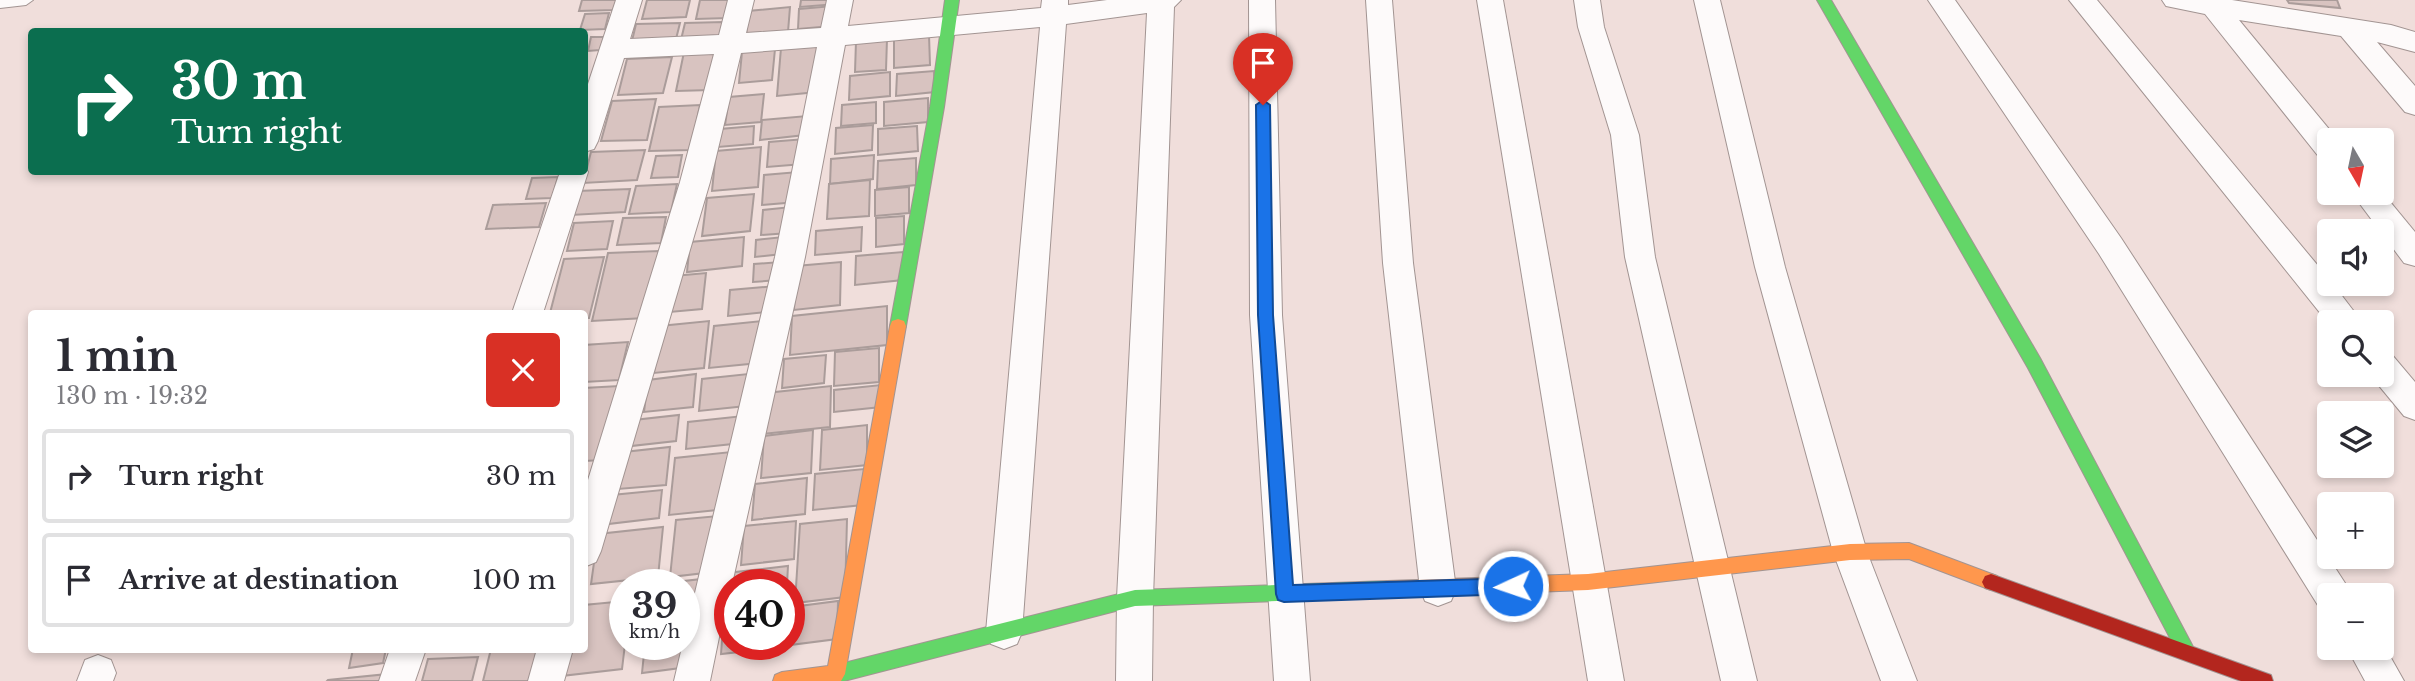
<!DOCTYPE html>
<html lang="en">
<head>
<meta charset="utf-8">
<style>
	body { margin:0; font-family:"Libre Baskerville",serif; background:#f2f2f3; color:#2b2b33; height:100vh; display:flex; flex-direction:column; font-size:26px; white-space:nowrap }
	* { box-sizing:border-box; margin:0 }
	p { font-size:23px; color:#7c7c81 }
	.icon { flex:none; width:38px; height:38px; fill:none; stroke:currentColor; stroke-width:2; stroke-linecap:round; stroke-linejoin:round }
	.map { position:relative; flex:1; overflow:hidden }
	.details { position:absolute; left:28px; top:310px; width:560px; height:343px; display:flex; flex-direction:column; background:#fff; border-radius:7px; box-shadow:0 4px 10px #0003 }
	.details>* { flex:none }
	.top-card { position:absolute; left:28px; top:28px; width:560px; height:147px; border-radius:7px; box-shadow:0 4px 10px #0003; background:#0b6e4f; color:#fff; overflow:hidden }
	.needle { width:46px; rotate:171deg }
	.tools { position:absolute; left:2317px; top:128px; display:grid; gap:14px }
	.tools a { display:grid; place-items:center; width:77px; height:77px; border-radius:7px; background:#fff; box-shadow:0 4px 10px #0003; font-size:35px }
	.speed { position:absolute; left:609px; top:569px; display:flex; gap:14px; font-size:35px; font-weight:700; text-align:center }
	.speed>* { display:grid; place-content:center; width:91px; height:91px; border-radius:50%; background:#fff; box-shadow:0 4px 10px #0003; line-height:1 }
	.speed small { font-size:18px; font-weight:400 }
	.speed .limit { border:10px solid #d22; background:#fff; color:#111 }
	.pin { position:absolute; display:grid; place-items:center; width:60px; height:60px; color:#fff; margin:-72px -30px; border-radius:50% 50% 50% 0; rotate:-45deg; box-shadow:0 0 7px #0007 }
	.pin .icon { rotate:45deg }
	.me { position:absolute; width:77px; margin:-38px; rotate:267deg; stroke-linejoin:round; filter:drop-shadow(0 0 5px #0008) }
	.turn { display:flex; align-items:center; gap:24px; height:147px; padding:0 28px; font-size:32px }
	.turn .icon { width:91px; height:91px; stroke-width:2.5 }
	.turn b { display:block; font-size:49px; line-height:60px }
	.round { display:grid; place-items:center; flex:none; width:74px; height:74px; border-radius:7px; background:#f2f2f3 }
	.headline { display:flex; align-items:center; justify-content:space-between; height:119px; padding:0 28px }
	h1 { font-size:42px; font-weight:800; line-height:52px }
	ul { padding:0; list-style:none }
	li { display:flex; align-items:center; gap:21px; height:94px; margin:0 14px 10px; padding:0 14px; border:4px solid #e1e1e2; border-radius:7px }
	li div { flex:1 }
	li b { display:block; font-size:26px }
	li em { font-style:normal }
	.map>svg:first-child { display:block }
</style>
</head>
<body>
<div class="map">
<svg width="2415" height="681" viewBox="0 0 2415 681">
	<rect width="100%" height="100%" fill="#f0dedb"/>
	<!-- building -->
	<g fill="#d8c3c0" stroke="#aa9c9a" stroke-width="2">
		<polygon points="582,0 617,0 614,10 579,11"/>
		<polygon points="647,0 690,0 686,17 642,19"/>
		<polygon points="700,0 732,0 728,18 696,19"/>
		<polygon points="801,0 837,0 837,4 800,7"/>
		<polygon points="2287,0 2337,0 2340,8 2289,3"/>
		<polygon points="833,6 832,26 798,29 799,9"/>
		<polygon points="790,7 788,32 746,36 748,11"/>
		<polygon points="609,13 605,29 580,30 585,14"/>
		<polygon points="723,22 719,43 680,44 685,23"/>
		<polygon points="680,23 675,43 631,45 636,24"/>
		<polygon points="929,35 930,65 894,68 894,38"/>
		<polygon points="591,37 604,37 600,50 588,51"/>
		<polygon points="887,39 886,70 855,72 856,41"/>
		<polygon points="820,44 817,92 777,96 781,48"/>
		<polygon points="775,49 772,80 739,83 742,52"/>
		<polygon points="719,50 711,90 676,91 684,52"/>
		<polygon points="672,57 663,93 618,95 627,59"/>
		<polygon points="934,71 935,92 896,96 897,74"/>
		<polygon points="890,72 890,96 849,100 850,76"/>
		<polygon points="764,94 761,122 725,125 729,97"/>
		<polygon points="928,98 928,122 884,126 884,102"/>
		<polygon points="656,99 647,140 601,141 612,101"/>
		<polygon points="876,102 876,123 841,126 842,105"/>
		<polygon points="700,105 691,150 649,151 659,107"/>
		<polygon points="807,116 805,135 760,140 762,120"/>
		<polygon points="873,125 872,150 835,154 836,128"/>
		<polygon points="754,126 753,144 718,147 720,129"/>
		<polygon points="917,126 918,151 878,155 878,129"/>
		<polygon points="805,139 803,164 767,167 769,142"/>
		<polygon points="761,147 758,187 712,191 716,151"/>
		<polygon points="645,150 637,180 583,183 591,152"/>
		<polygon points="682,155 678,177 651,178 656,156"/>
		<polygon points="874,155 873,179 830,184 831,159"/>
		<polygon points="916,158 916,185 877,189 878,161"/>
		<polygon points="798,172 797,202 762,205 764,175"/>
		<polygon points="558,177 552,198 526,199 532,178"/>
		<polygon points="870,180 869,216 827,219 829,184"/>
		<polygon points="677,184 671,212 629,214 636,186"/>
		<polygon points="909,187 909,213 875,216 875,190"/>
		<polygon points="630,189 625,212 571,215 577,191"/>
		<polygon points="754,194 750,231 702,236 707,198"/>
		<polygon points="546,203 539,227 486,229 493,205"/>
		<polygon points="791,207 789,233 761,235 763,210"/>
		<polygon points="904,216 904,244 876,247 876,218"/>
		<polygon points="666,217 661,243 617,245 623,218"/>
		<polygon points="613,221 607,249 567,251 574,223"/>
		<polygon points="862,227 861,251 815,255 816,231"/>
		<polygon points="744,237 742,266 687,272 690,242"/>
		<polygon points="783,237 782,254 755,257 756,240"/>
		<polygon points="659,251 645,318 592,321 608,253"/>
		<polygon points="903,252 903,280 855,285 856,256"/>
		<polygon points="604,257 589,318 584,318 584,313 550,313 564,259"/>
		<polygon points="780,262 779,280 753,282 754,264"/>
		<polygon points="841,262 840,305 794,310 796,266"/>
		<polygon points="706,273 702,309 670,312 674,276"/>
		<polygon points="777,286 775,311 728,316 730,290"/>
		<polygon points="887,306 887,345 790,355 792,316"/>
		<polygon points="709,321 704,368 654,373 660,326"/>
		<polygon points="762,321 759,363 709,368 714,326"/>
		<polygon points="628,342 619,380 584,382 584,345"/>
		<polygon points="879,348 879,382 834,386 835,352"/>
		<polygon points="826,355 824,383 782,388 784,359"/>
		<polygon points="696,374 693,407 644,412 648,380"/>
		<polygon points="748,374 746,406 699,411 702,379"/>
		<polygon points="881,385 881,407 834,412 834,390"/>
		<polygon points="619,386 603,460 584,461 584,388"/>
		<polygon points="831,386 830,427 762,434 766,393"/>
		<polygon points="679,415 676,441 631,446 634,420"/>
		<polygon points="743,416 742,443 686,449 688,422"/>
		<polygon points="867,425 867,465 820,470 822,430"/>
		<polygon points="813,430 811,473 761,478 764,436"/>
		<polygon points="670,447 666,485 618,489 624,452"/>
		<polygon points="731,452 727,509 669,515 675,458"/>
		<polygon points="864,469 863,505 813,510 815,474"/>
		<polygon points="807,478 805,514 752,520 755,484"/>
		<polygon points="662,490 659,518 608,524 612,495"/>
		<polygon points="718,516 713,572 670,577 676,520"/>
		<polygon points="847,519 845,597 795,603 800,524"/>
		<polygon points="796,521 794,559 741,565 744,526"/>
		<polygon points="663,527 658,577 591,584 598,534"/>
		<polygon points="788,566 787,584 730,584 730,644 784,644 784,647 721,654 727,573"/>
		<polygon points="702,579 698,620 684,622 684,584 657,584"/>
		<polygon points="625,601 625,644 622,669 561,676 565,649 584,649 584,605"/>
		<polygon points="838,601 837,639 790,645 792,607"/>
		<polygon points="692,625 688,667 642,673 645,644 684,644 684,626"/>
		<polygon points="353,649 386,649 383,663 349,668"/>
		<polygon points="491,649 538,649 531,681 483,681"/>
		<polygon points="478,657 472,681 422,681 428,659"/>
		<polygon points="388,674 386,681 327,681 328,680"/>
	</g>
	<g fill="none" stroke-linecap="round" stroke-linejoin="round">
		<defs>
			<polygon id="lane" points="0,0 33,0 26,5 0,8"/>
			<g id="street">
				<polygon points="616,0 642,0 630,39 719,35 728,0 754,0 746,33 821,28 827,0 853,0 848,26 1041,8 1042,0 1068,0 1068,5 1107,0 1181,0 1174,7 1153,598 1152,681 1116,681 1117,598 1147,13 1066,24 1022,632 1017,644 1004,649 991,644 986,632 1040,27 845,45 805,257 732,584 730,584 710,681 674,681 775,257 817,47 741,53 710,182 601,551 596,562 584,567 584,493 680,182 714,54 624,58 598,141 594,149 584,152 584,96"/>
				<polygon points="1249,0 1275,0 1282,315 1310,681 1274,681 1250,315"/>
				<polygon points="1366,0 1392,0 1413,263 1456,589 1451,601 1438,606 1425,601 1420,589 1383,263"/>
				<polygon points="1477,0 1503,0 1624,681 1588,681"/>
				<polygon points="1574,0 1600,0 1604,27 1639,135 1655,257 1757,681 1721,681 1625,257 1611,135 1578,27"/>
				<polygon points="1694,0 1720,0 1785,267 1867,552 1917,681 1881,681 1833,552 1755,267"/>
				<polygon points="1928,0 1955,0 2121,238 2345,583 2350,595 2329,595 2329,611 2319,607 2099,254"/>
				<polygon points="2069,0 2097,0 2329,279 2329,284 2333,284 2362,322 2329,324"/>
				<polygon points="2162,0 2232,0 2391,25 2415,32 2415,52 2377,42 2415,86 2415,115 2405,112 2341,36 2239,20 2338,140 2329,140 2329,160 2319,157 2205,14 2166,6"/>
				<polygon points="584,165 588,172 543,313 512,313 560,172 584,172"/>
				<polygon points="2351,192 2382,192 2415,232 2415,266 2404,263"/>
				<polygon points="2382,353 2393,356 2415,382 2415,420 2404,416 2371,376 2382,374"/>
				<polygon points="2382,642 2404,681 2365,681 2347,648 2382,648"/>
				<polygon points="390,649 426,649 415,681 379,681"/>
				<polygon points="537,649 573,649 564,681 528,681"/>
				<polygon points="98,655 111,660 116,673 113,681 77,681 85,660"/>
			</g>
			<g id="fast">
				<polygon points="945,0 959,0 944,107 906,326 904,331 892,331 890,326 930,107"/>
				<polygon points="1817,0 1831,0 2040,358 2191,643 2194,649 2191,655 2185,658 2179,655 2028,368"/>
				<polygon points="1388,581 1394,583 1397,589 1394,595 1388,597 1135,606 844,681 826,681 830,668 836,665 1135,590"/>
			</g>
			<g id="slow">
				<polygon points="898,319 904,321 906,326 845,674 841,681 773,681 775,675 782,672 828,666 890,326 892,321"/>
				<polygon points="1909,543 1997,576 2000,582 1997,588 1991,590 1909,559 1850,560 1588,590 1388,597 1382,595 1379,589 1382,583 1388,581 1588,574 1850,544"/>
			</g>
			<polygon id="jam" points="1991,574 2271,675 2273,681 2241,681 1991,590 1985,588 1982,582 1985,576"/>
		</defs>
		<!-- lane casing -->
		<use href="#lane" stroke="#a29492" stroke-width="2"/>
		<!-- street casing -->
		<use href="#street" stroke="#a29492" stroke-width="2"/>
		<!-- fast casing -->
		<use href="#fast" stroke="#a29492" stroke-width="2"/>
		<!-- slow casing -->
		<use href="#slow" stroke="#a29492" stroke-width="2"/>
		<!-- jam casing -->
		<use href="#jam" stroke="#a29492" stroke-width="2"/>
		<!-- lane -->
		<use href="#lane" fill="#fdfafa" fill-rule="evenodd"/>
		<!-- street -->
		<use href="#street" fill="#fdfafa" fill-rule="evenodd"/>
		<!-- fast -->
		<use href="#fast" fill="#63d668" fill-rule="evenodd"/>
		<!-- slow -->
		<use href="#slow" fill="#ff974d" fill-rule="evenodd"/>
		<!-- jam -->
		<use href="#jam" fill="#b3261e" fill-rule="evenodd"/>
	</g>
	<!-- route -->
	<polygon fill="#1a73e8" stroke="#114b97" stroke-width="2" points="1263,100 1270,105 1273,315 1293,585 1513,578 1520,580 1522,586 1520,592 1513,594 1284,602 1278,600 1276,594 1258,315 1256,105"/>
</svg>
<div class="tools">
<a><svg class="needle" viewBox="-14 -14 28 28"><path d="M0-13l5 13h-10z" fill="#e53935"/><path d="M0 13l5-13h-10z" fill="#7c7c81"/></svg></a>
<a><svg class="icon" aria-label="sound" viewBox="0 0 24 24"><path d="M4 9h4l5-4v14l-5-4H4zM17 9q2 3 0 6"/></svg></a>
<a><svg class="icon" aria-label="search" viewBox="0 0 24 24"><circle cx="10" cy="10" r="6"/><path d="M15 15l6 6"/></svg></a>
<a><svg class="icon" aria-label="layers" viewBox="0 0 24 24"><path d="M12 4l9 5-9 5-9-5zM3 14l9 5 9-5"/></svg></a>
<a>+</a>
<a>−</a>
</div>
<div class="speed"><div>39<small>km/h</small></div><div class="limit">40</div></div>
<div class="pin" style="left:1263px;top:105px;background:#d93025"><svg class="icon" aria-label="arrive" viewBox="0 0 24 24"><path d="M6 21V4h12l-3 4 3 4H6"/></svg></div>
<svg class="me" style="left:1513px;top:586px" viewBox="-20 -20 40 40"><circle r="17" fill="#1a73e8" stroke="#fff" stroke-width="3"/><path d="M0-11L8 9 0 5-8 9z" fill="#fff"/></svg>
<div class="top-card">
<div class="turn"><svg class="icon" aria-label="right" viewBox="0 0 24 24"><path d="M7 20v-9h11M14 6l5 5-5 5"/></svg><div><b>30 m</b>Turn right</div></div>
</div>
<section class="details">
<div class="headline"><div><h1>1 min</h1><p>130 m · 19:32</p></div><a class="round" style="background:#d93025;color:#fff"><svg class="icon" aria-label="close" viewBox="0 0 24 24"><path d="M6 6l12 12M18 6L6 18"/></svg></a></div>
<ul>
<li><svg class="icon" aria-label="right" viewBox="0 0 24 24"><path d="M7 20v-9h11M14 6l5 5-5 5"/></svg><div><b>Turn right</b></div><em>30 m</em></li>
<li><svg class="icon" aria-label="arrive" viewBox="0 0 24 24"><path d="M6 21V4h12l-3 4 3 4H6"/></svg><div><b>Arrive at destination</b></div><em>100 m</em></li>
</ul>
</section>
</div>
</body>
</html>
